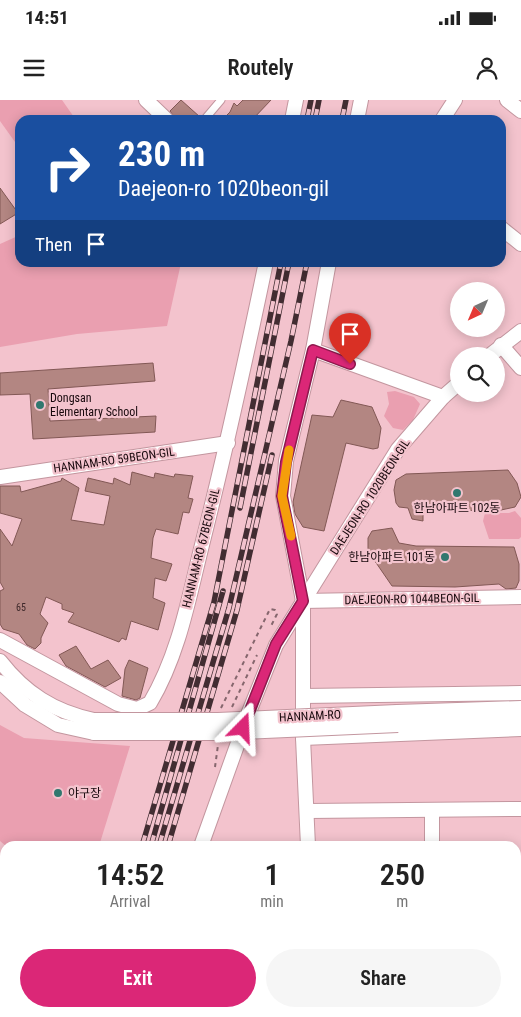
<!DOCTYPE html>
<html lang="en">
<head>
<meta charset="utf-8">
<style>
	body { margin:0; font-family:"Roboto Condensed","Noto Sans KR",sans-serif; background:#f6f6f6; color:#222; height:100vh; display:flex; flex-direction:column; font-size:19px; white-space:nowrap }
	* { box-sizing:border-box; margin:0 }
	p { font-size:16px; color:#767676 }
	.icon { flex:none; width:28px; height:28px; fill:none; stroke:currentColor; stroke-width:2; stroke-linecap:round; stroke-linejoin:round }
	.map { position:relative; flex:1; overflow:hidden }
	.side { position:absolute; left:0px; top:741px; width:521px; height:176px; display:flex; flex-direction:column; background:#fff; border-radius:15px 15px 0 0; box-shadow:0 2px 12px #0003 }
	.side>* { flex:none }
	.hud { position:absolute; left:15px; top:15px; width:491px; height:152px; border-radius:15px; box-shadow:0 2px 12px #0003; background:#1a4fa0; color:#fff; overflow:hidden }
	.needle { width:32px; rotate:224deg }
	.fabs { position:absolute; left:450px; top:182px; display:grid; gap:10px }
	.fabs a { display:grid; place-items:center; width:55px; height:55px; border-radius:50%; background:#fff; box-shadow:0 2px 12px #0003; font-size:25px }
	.pin { position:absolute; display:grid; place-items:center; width:42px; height:42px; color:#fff; margin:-51px -21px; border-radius:50% 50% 50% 0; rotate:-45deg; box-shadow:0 0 5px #0007 }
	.pin .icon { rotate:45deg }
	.me { position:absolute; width:55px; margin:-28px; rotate:21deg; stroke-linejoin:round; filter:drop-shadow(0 0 4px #0008) }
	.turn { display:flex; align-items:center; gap:18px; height:105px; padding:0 20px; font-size:22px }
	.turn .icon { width:65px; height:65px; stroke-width:2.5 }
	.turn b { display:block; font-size:35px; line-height:42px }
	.then { display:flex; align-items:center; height:48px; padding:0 20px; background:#0003; gap:10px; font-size:19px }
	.eta { display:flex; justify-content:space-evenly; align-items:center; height:85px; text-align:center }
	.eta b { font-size:30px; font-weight:600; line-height:35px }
	.action { display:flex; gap:10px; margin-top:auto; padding:10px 20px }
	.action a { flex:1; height:58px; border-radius:30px; background:#db2777; color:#fff; font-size:20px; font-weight:600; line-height:58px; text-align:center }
	.action a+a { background:#f6f6f6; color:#222 }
	.status { display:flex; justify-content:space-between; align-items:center; height:35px; padding:0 25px; background:#fff; direction:ltr }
	.status svg { height:14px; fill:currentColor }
	header { display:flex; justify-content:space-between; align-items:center; height:65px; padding:0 20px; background:#fff; font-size:22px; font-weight:600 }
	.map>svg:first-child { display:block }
</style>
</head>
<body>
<div class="status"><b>14:51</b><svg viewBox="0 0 49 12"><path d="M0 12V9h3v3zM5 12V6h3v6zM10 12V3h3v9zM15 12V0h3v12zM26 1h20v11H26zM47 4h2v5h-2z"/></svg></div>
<header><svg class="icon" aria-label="menu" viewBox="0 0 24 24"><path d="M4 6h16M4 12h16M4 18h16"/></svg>Routely<svg class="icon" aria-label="person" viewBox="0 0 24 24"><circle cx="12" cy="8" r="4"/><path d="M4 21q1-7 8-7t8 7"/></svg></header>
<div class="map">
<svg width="521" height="917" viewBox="0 0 521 917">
	<rect width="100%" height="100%" fill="#f3c3cd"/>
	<!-- green -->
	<g fill="#ea9fb0">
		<polygon points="0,0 62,0 76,20 20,20 20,49 0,21"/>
		<polygon points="20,135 20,162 181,163 167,226 77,234 0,247 0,144"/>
		<polygon points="395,291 414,297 420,304 413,320 403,330 393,328 384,316 389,304 387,292"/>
		<polygon points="515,411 521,418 521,437 519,439 489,439 483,421 485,413 509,413"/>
		<polygon points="0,625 24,638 130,646 99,746 6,746 0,741"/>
		<polygon points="0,774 5,779 5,912 61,913 60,917 0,917"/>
	</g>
	<!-- building -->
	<g fill="#b38682" stroke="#825855">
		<polygon points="181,0 200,17 199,20 176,20 170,11"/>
		<polygon points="243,0 271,0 252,20 222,20 230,12 234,3 237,6"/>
		<polygon points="0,88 18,113 0,124"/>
		<polygon points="153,263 155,281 48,289 50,321 156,316 155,332 33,339 30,294 0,295 0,273"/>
		<polygon points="341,300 372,307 381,328 378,348 373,349 346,343 324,431 303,427 295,414 293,402 312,315 333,317"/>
		<polygon points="508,370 517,383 521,397 515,407 501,410 423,411 423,421 412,419 408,408 399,407 396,403 394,390 396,380 406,374"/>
		<polygon points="132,372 154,378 155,373 174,377 175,374 193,376 188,398 193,399 189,413 183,412 178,434 156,429 153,438 151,458 172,464 166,481 155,478 153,498 165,503 158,530 131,521 126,540 122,538 119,542 68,522 74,513 62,509 62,504 46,497 40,514 48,523 41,538 41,543 35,549 27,545 19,534 3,529 0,524 0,491 4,489 0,482 0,429 12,446 22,419 0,413 0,386 20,386 21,392 61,381 62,378 79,388 71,420 104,425 110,396 85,391 88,378 113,384 114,378 130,385"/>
		<polygon points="392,428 399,443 416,446 514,447 519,464 519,481 516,488 506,489 499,484 455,487 392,486 368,451 368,438 372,431"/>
		<polygon points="76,546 91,569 108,560 121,578 105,587 66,566 59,555"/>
		<polygon points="129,560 148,568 140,598 136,600 122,596 125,569"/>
	</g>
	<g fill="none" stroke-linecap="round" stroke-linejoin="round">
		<defs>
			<polyline id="lane" points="204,20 221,0"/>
			<g id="street">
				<polyline points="146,0 167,20"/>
				<polyline points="507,0 521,11"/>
				<polyline points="292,20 296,0"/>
				<polyline points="357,20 361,0"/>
				<polyline points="442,20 455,0"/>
				<polyline points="501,128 521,144"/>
				<polyline points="501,245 521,268"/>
				<polyline points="313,250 443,297"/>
				<polyline points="489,256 521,231"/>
				<polyline points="0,377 228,343"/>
				<polyline points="303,501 521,497"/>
				<path d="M0 540 118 604 137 609 150 603C178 556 188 502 201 449 225 354 246 258 266 162"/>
				<path d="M0 561C25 593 54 612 94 620"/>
				<polyline points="0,582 25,605 58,625 94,633"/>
				<polyline points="303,596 521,593"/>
				<polyline points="397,612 521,608"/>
				<polyline points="398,625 521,618"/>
				<polyline points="303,638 521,629"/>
				<polyline points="432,710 432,746"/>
				<polyline points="308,711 521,709"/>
				<polyline points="201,746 249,612 276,545 398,349 443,297 459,283"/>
				<polyline points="308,746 303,638 303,501 283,396 286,361 313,250 329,162"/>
				<polyline points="516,850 521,850"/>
				<polyline points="312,912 312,917"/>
				<polyline points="436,912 436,917"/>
				<polyline points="147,915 154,917"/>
			</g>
		</defs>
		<!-- lane casing -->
		<use href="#lane" stroke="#c3969f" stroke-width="9"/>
		<!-- street casing -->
		<use href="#street" stroke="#c3969f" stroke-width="16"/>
		<!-- path -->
		<g stroke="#85666d" stroke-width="2" stroke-dasharray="4 4" stroke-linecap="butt">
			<polyline points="232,607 257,555"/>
			<polyline points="221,608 270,509 275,510 277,514 270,528"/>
			<polyline points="215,667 218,645"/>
		</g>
		<!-- lane -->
		<use href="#lane" stroke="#fff" stroke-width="7"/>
		<!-- street -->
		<use href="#street" stroke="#fff" stroke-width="14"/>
		<defs>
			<g id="rail">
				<polyline points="307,20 311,0"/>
				<polyline points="315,20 319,0"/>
				<polyline points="342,20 346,0"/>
				<polyline points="240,408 289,162"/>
				<polyline points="142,746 214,502 281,162"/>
				<polyline points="151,746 223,491"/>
				<polyline points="159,746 229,508 291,241 307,162"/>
				<polyline points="168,746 237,510 272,355"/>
				<polyline points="95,917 96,912"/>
				<polyline points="103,917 104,912"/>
				<polyline points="112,917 114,912"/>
				<polyline points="120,917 122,912"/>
			</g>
		</defs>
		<!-- rail casing -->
		<use href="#rail" stroke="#422d32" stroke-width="5.5"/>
		<!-- rail -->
		<use href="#rail" stroke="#f3c3cd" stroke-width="4" stroke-dasharray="11" stroke-linecap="butt"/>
		<defs>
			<g id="street-bridge">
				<polyline points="94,620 218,620 397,612"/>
				<polyline points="94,633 220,633 398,625"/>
			</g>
		</defs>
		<!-- street-bridge casing -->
		<use href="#street-bridge" stroke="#c3969f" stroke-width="16" stroke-linecap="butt"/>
		<!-- street-bridge -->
		<use href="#street-bridge" stroke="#fff" stroke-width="14"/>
	</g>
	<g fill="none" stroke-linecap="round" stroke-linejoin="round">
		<defs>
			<polyline id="route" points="243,628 276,544 303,501 282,396 286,362 313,250 350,264"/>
		</defs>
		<!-- route casing -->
		<use href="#route" stroke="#8e194d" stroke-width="12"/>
		<!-- route -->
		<use href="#route" stroke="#db2777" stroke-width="9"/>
		<!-- slow -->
		<polyline stroke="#f59e0b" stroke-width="9" points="289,350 282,396 291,436"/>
	</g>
	<!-- markers -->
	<g fill="#31786f" stroke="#f3c3cd" stroke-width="2">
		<circle cx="40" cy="305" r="5"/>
		<circle cx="457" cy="393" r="5"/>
		<circle cx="445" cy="457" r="5"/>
		<circle cx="58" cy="693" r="5"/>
	</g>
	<g text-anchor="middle" stroke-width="4.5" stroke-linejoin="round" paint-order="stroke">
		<!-- number labels -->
		<g font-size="10" fill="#3e282a">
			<text x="21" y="511">65</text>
		</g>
		<!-- poi labels -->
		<g font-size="12" fill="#17080c" stroke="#f3c3cd" text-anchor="start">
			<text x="50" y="302">Dongsan<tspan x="50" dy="14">Elementary School</tspan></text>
			<text x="457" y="412" text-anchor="middle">한남아파트 102동</text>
			<text x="435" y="461" text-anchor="end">한남아파트 101동</text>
			<text x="68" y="697">야구장</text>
		</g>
		<!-- street labels -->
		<g font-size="12" fill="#17080c" stroke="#f3c3cd">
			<text transform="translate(114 360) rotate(-8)" y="4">HANNAM-RO 59BEON-GIL</text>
			<text transform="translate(370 397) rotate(-57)" y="4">DAEJEON-RO 1020BEON-GIL</text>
			<text transform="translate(201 448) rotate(-76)" y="4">HANNAM-RO 67BEON-GIL</text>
			<text transform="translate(412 499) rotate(-1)" y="4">DAEJEON-RO 1044BEON-GIL</text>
			<text transform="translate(310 616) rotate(-3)" y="4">HANNAM-RO</text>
		</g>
	</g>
</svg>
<div class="fabs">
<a><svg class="needle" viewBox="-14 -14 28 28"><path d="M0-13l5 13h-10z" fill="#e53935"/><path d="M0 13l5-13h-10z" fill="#767676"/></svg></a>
<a><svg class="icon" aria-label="search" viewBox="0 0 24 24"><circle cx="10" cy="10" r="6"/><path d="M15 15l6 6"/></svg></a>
</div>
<div class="pin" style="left:350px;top:264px;background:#d93025"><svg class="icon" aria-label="arrive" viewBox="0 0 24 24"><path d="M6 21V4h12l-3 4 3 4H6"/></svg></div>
<svg class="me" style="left:243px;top:628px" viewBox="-20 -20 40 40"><path d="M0-17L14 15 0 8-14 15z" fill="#db2777" stroke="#fff" stroke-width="4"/></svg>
<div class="hud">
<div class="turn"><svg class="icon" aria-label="right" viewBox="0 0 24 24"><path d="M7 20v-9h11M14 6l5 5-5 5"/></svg><div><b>230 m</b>Daejeon-ro 1020beon-gil</div></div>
<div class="then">Then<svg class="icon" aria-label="arrive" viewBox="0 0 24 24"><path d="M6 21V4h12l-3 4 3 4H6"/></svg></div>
</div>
<section class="side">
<div class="eta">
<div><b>14:52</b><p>Arrival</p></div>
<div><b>1</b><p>min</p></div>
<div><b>250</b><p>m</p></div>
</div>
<div class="action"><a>Exit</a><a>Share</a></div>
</section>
</div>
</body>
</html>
